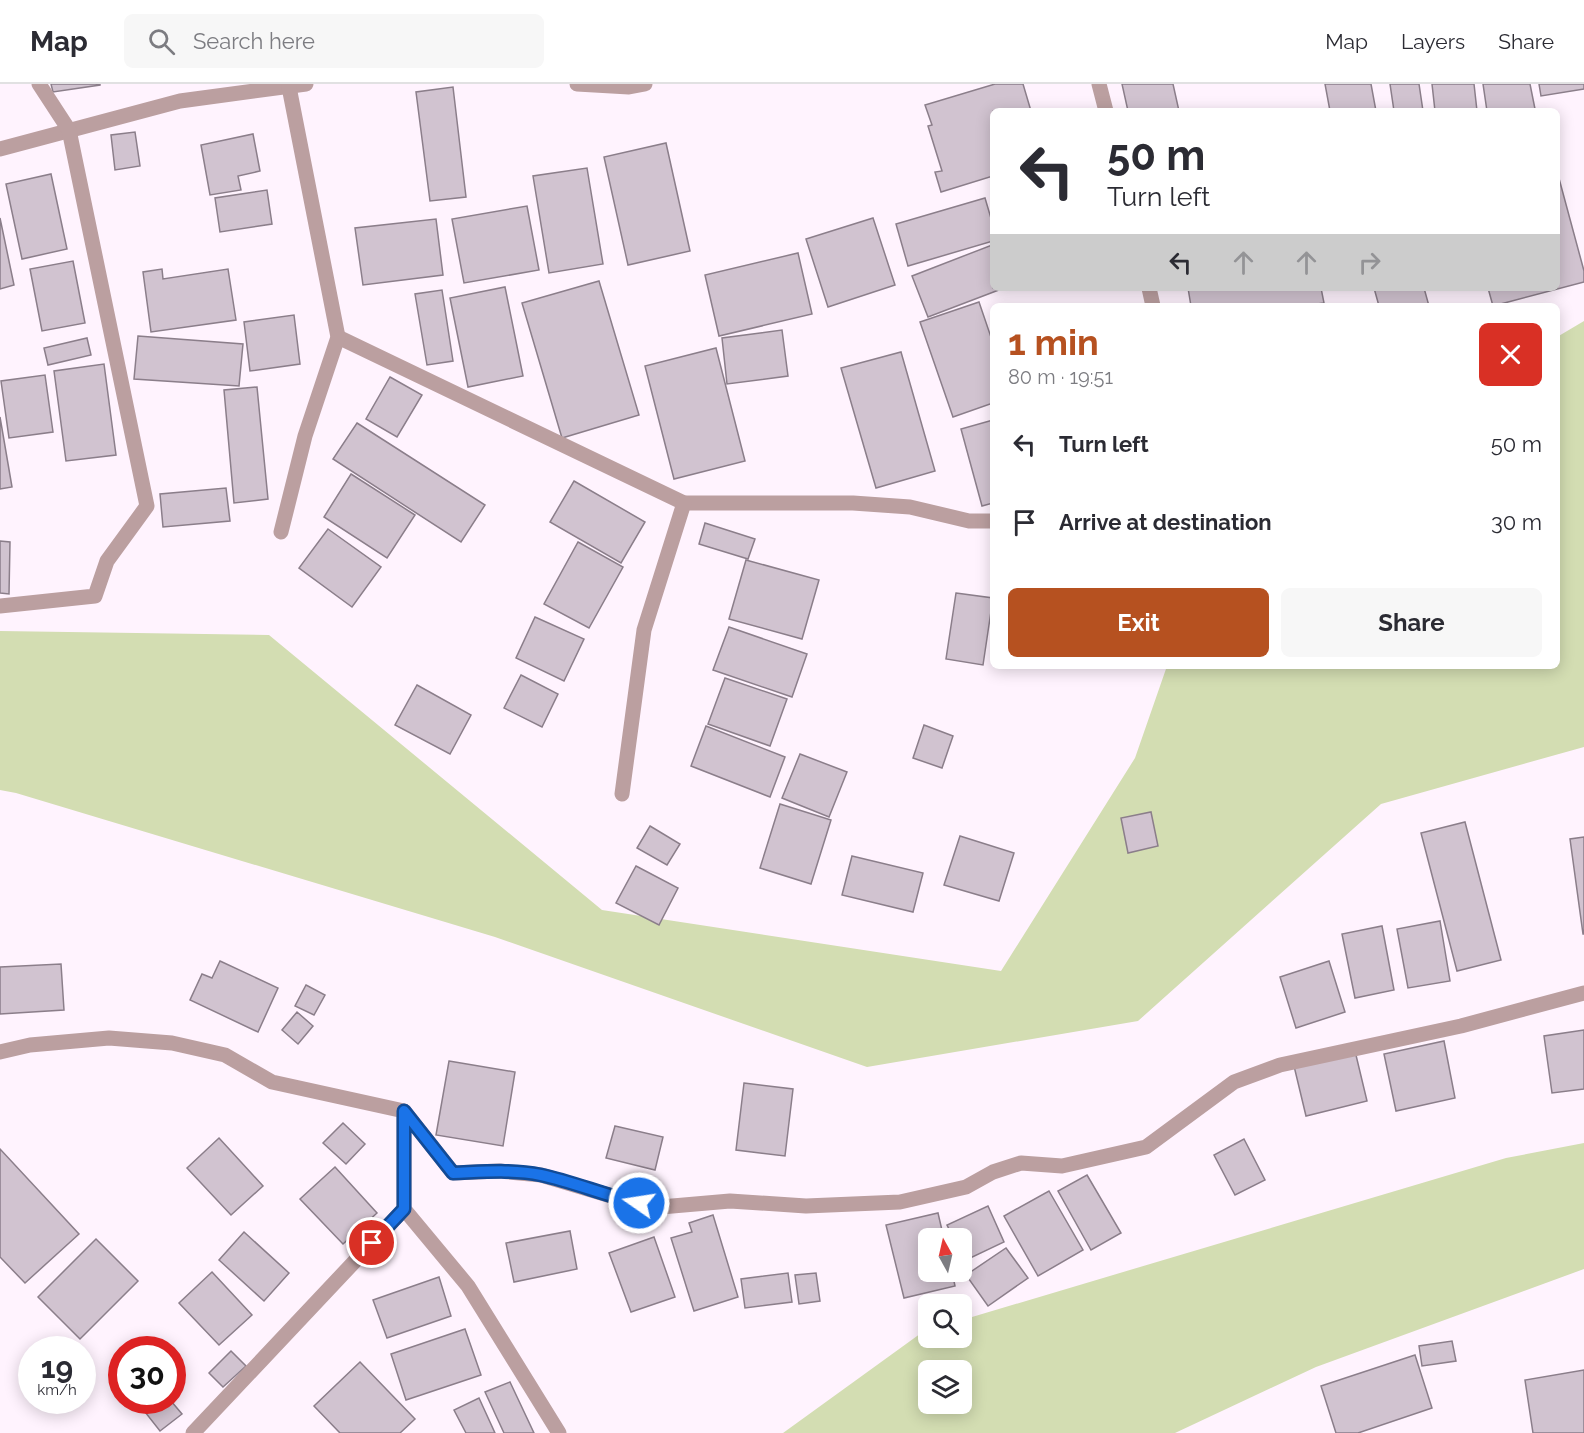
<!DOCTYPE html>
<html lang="en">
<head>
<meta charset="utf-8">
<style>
	body { margin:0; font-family:Raleway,sans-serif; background:#f7f7f7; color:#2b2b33; height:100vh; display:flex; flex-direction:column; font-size:22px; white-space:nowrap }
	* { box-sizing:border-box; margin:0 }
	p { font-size:20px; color:#7c7c81 }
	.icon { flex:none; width:33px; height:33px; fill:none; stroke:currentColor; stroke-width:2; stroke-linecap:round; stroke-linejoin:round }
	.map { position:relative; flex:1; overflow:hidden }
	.drawer { position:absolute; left:990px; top:219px; width:570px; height:366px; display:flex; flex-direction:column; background:#fff; border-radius:9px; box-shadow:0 3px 15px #0003 }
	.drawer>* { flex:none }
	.top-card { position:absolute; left:990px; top:24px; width:570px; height:183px; border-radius:9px; box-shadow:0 3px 15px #0003; background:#fff; color:#2b2b33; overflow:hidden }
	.needle { width:39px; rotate:352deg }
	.tools { position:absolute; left:918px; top:1144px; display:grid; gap:12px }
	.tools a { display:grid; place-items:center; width:54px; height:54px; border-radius:9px; background:#fff; box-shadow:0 3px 15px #0003; font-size:30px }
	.speed { position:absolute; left:18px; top:1252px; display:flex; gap:12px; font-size:30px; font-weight:700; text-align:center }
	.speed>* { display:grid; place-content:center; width:78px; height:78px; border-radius:50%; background:#fff; box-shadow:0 3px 15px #0003; line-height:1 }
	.speed small { font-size:15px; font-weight:400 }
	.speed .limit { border:9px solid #d22; background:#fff; color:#111 }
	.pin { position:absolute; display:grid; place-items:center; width:51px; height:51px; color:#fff; margin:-26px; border:3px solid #fff; border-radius:50%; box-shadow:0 2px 6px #0007 }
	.me { position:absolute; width:66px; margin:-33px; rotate:283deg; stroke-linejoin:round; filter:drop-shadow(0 0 4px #0008) }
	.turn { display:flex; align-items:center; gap:21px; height:126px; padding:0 18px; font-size:27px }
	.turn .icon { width:78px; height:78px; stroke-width:2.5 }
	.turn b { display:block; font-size:42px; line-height:51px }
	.lanes { display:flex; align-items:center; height:57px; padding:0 18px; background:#0003; justify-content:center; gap:30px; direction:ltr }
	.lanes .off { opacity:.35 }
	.round { display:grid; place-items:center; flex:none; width:63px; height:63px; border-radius:9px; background:#f7f7f7 }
	.headline { display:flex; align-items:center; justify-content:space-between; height:102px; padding:0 18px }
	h1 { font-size:36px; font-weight:700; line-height:45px; color:#b65120 }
	.action { display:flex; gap:12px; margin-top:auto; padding:12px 18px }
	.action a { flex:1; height:69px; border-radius:9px; background:#b65120; color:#fff; font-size:24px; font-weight:700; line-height:69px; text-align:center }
	.action a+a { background:#f7f7f7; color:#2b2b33 }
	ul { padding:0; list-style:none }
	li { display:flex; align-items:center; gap:18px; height:78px; padding:0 18px }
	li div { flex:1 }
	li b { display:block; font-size:22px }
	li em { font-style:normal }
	header { display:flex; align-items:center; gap:36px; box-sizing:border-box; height:84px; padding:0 30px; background:#fff; border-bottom:2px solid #e1e1e2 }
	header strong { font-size:28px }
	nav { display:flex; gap:33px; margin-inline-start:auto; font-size:21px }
	.search { width:420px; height:54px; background:#f7f7f7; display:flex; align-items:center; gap:15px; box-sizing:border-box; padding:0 21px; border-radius:9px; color:#7c7c81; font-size:22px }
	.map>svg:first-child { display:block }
</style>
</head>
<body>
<header>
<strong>Map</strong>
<div class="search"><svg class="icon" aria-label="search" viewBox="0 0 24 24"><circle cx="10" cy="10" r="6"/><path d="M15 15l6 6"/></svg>Search here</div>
<nav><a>Map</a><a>Layers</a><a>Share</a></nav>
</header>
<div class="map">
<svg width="1584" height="1349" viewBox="0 0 1584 1349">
	<rect width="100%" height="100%" fill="#fff3fe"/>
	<!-- green -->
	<g fill="#d3ddb2" fill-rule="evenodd">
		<polygon points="1584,237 1584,663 1381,720 1138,937 867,983 495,853 16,709 0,706 0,547 269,551 602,826 1001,887 1135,674 1167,582 1557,582 1557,253"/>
		<path d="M1584 1059V1185L1316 1283 1175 1349H783L924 1247 928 1245V1254H962V1236L1506 1074ZM928 1287H962V1320H928Z"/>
	</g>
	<!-- building -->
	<g fill="#d1c3d0" stroke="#8b7e8a" stroke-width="1.5">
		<polygon points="51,0 100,0 100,1 53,8"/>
		<polygon points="995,0 1023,0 1031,27 993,27 993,92 941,108 935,88 942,87 928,42 932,41 925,21"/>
		<polygon points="1122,0 1173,0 1179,27 1128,27"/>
		<polygon points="1325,0 1371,0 1376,27 1330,27"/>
		<polygon points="1390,0 1419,0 1423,27 1394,27"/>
		<polygon points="1432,0 1474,0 1477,27 1435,27"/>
		<polygon points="1483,0 1530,0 1535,25 1523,27 1487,27"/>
		<polygon points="1539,0 1584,0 1584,5 1541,12"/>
		<polygon points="453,3 466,113 430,117 416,8"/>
		<polygon points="135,48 140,82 115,86 111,51"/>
		<polygon points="253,50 260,87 238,92 241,106 210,111 201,61"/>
		<polygon points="666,59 690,167 628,181 604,73"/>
		<polygon points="587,84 603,180 549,189 533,92"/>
		<polygon points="1557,87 1584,187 1584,198 1493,222 1488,204 1557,204"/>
		<polygon points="51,90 67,165 22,175 6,100"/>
		<polygon points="267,106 272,140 220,148 215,114"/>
		<polygon points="985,114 993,141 993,157 908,182 896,140"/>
		<polygon points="527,122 539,186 464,199 452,135"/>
		<polygon points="0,134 14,201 0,205"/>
		<polygon points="873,134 895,201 828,223 806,155"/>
		<polygon points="436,135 443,191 363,201 355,144"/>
		<polygon points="992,161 993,204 1004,204 928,233 912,192"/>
		<polygon points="798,169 812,230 719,252 705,191"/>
		<polygon points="73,177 85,239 42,247 30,185"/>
		<polygon points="162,185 163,195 228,185 236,236 151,248 143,188"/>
		<polygon points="599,197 639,331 562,354 522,219"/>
		<polygon points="505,203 523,292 468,303 450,214"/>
		<polygon points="1188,204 1321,204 1324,219 1304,222 1191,222"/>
		<polygon points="1374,204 1424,204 1429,222 1379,222"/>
		<polygon points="442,206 453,277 427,281 415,210"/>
		<polygon points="979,218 993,259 993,319 953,333 920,238"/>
		<polygon points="294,231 300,280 250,287 244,238"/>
		<polygon points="782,246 788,292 727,300 722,254"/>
		<polygon points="138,252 243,260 239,302 134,295"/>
		<polygon points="87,254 91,271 48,281 44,264"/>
		<polygon points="716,264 745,377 674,395 645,282"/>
		<polygon points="901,268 935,387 876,404 841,284"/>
		<polygon points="104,280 116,371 66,377 54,287"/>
		<polygon points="45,291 53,348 9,354 1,297"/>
		<polygon points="390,293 422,311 397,353 366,335"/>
		<polygon points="257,303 268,415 234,419 224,306"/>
		<polygon points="0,333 12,403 0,405"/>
		<polygon points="993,336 993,419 982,422 961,345"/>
		<polygon points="357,339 485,421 461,458 333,375"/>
		<polygon points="351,390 415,431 387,474 324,433"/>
		<polygon points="574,397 645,438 621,479 550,438"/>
		<polygon points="226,404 230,437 163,443 160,410"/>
		<polygon points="705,439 755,455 748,475 699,460"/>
		<polygon points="328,445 381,483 352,523 299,484"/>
		<polygon points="0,457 10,458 9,510 0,509"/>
		<polygon points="578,458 623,483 589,544 544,520"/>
		<polygon points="746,476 819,496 802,555 729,535"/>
		<polygon points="956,509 993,514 983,581 946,575"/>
		<polygon points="535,533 584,555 564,597 516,574"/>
		<polygon points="729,543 807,570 792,613 713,586"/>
		<polygon points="521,591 558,610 542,643 504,624"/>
		<polygon points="725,594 787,615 770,662 708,640"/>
		<polygon points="417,601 471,631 450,670 395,641"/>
		<polygon points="924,641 953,652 942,684 913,674"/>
		<polygon points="706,642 785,673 770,713 691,682"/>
		<polygon points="800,670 847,688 829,733 782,714"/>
		<polygon points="780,720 831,736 811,800 760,784"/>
		<polygon points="1151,728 1158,762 1128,769 1121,734"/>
		<polygon points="1465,738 1501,876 1457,887 1421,749"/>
		<polygon points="650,742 680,760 667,781 637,764"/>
		<polygon points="960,752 1014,769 999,817 944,801"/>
		<polygon points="1584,753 1584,850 1583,850 1570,755"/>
		<polygon points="852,772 923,789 913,828 842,811"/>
		<polygon points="636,782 678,804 659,841 616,819"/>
		<polygon points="1440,837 1450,897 1408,904 1397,845"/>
		<polygon points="1382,842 1394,906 1355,914 1342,850"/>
		<polygon points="220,877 278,904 258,948 190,916 202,890 212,894"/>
		<polygon points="1329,877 1345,928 1296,944 1280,893"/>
		<polygon points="61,880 64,926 0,930 0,883"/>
		<polygon points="306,901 325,911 314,931 295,922"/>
		<polygon points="297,928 313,942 298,960 282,946"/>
		<polygon points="1584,946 1584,1005 1552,1009 1544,952"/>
		<polygon points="1444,957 1455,1014 1396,1027 1384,970"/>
		<polygon points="1355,967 1367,1017 1306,1032 1294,982"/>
		<polygon points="449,977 515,988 503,1062 436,1051"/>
		<polygon points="744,999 793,1005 785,1072 736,1066"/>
		<polygon points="343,1039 365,1060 346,1080 323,1059"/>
		<polygon points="615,1042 663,1053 655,1086 606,1074"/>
		<polygon points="219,1054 263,1102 231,1131 187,1084"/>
		<polygon points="1244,1055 1265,1096 1235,1111 1214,1071"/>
		<polygon points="0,1065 79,1150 25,1199 0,1173"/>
		<polygon points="335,1083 377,1129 343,1160 300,1115"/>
		<polygon points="1087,1091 1121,1149 1091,1166 1058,1107"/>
		<polygon points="1049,1107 1083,1166 1038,1192 1004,1132"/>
		<polygon points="988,1122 1004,1158 964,1177 962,1171 962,1155 954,1155 947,1141"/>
		<polygon points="938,1129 944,1155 928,1155 928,1188 952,1188 955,1202 904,1214 886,1141"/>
		<polygon points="713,1131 738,1213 694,1227 671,1154 692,1148 689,1139"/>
		<polygon points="570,1147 577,1185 514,1198 506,1159"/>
		<polygon points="244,1148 289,1189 264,1217 219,1176"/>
		<polygon points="654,1153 675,1213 631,1228 609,1169"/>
		<polygon points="96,1155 138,1197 80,1255 38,1213"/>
		<polygon points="1006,1164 1028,1194 988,1222 966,1191"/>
		<polygon points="212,1188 252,1231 219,1261 179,1219"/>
		<polygon points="788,1189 792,1218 745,1224 741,1195"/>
		<polygon points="816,1189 820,1217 799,1220 795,1191"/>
		<polygon points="439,1193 451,1232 387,1254 373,1216"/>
		<polygon points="465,1245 481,1291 406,1316 391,1270"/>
		<polygon points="1452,1257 1456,1277 1422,1282 1419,1262"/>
		<polygon points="231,1267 246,1282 223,1303 209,1289"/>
		<polygon points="1415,1271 1432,1324 1358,1349 1336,1349 1321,1302"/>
		<polygon points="360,1278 415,1335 400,1349 340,1349 314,1322"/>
		<polygon points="1584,1286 1584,1349 1533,1349 1525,1296"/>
		<polygon points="510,1298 534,1349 504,1349 485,1308"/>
		<polygon points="479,1314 495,1349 466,1349 454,1326"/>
		<polygon points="160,1317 171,1317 182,1330 160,1347 145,1328"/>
	</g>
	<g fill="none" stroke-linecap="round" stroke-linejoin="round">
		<!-- minor -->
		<g stroke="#bb9fa0" stroke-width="15">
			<polyline points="577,0 629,3 645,0"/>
			<polyline points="1099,0 1106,27"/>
			<polyline points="0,65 180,17 306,0"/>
			<polyline points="1149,204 1153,222"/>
			<polyline points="338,253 684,419 853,419 910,423 969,437 993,437"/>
			<polyline points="281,448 305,352 338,253 289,3"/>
			<polyline points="0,522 95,512 107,477 147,422 69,46 39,0"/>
			<polyline points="622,710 644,546 684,419"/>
			<polyline points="0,968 30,961 109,954 172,959 225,971 272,998 404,1027 453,1089 499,1087 541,1091 618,1114 661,1123 730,1117 806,1122 900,1118 966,1103 993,1088 1021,1079 1062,1082 1146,1063 1234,998 1280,981 1461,942 1584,909"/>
			<polyline points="404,1027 404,1125 468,1202 559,1349"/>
			<polyline points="193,1349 404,1125"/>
		</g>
	</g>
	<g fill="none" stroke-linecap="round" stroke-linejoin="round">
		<defs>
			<path id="route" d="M372 1159 404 1125V1027L453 1089C482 1088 512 1085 541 1091 574 1098 606 1112 639 1119"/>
		</defs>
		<!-- route casing -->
		<use href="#route" stroke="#114b97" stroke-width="15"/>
		<!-- route -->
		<use href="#route" stroke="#1a73e8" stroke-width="10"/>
	</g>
</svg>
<div class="tools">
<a><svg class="needle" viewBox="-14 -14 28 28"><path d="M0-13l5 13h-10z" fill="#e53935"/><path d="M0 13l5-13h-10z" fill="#7c7c81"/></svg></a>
<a><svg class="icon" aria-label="search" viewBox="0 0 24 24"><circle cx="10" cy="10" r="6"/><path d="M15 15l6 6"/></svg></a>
<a><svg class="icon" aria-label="layers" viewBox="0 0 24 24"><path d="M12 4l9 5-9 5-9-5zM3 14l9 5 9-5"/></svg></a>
</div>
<div class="speed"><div>19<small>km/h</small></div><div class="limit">30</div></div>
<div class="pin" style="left:372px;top:1159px;background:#d93025"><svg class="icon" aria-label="arrive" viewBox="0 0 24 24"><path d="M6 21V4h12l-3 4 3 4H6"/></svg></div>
<svg class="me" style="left:639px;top:1119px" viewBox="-20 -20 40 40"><circle r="17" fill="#1a73e8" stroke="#fff" stroke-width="3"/><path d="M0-11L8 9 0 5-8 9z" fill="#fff"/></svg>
<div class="top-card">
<div class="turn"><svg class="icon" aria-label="left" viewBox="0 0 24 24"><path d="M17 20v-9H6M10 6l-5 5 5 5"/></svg><div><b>50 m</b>Turn left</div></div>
<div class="lanes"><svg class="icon" aria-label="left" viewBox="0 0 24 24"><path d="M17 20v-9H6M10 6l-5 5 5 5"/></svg><svg class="icon off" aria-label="ahead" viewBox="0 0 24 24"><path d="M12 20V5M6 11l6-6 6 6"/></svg><svg class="icon off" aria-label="ahead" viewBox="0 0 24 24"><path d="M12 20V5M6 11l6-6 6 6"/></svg><svg class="icon off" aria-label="right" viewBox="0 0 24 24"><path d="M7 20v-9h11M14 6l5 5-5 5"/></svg></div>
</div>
<section class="drawer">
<div class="headline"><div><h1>1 min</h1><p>80 m · 19:51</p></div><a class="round" style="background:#d93025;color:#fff"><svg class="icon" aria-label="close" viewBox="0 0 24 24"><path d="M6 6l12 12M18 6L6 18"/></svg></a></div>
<ul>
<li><svg class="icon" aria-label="left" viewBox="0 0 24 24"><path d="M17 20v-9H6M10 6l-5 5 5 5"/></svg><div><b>Turn left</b></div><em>50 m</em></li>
<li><svg class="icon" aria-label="arrive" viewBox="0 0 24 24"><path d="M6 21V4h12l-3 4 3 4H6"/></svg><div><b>Arrive at destination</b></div><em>30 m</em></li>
</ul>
<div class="action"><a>Exit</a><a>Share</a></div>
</section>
</div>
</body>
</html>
